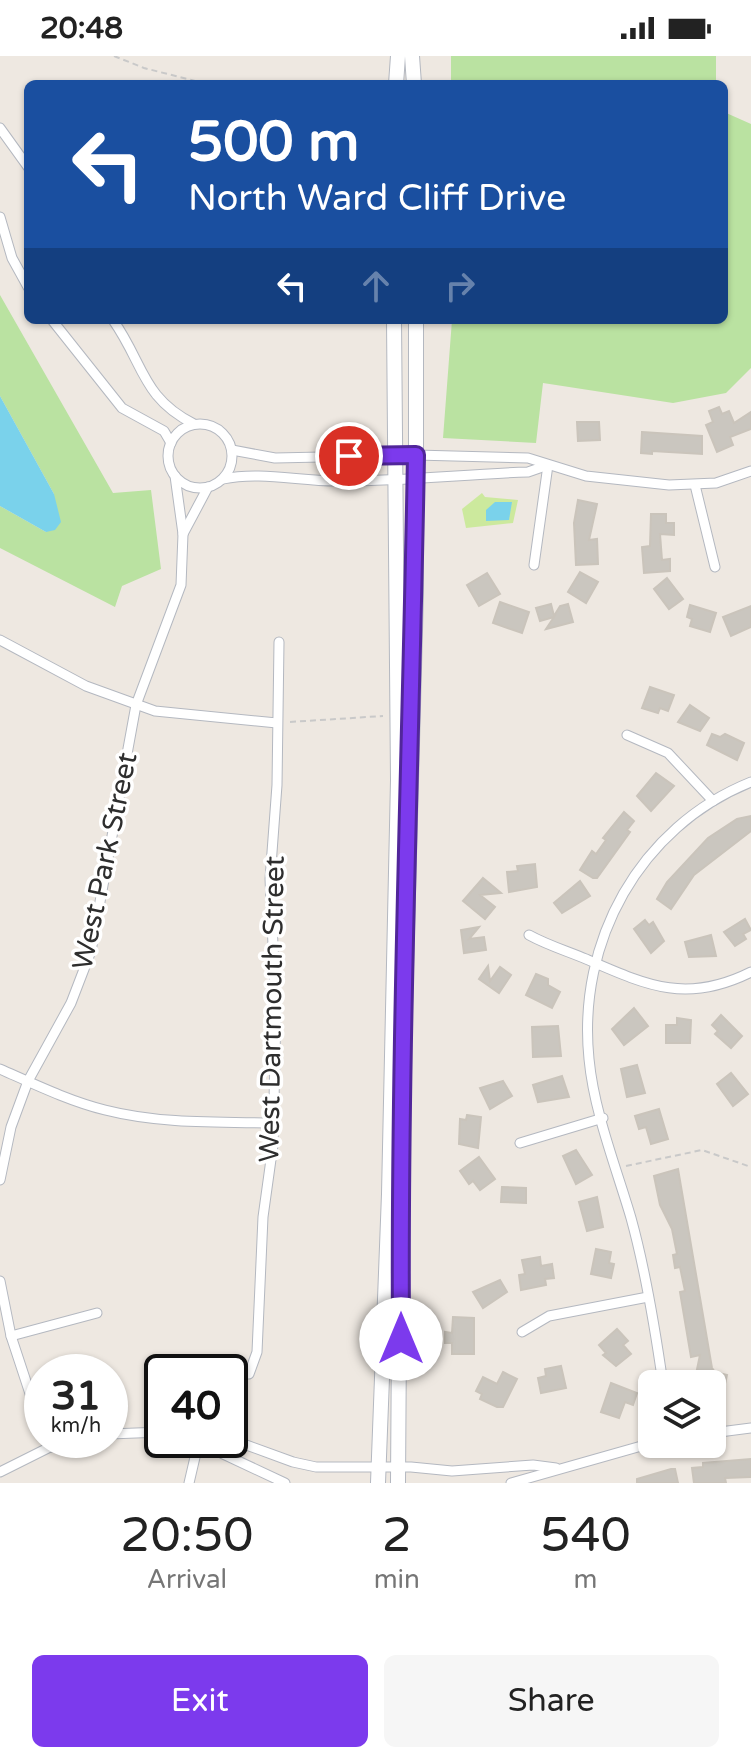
<!DOCTYPE html>
<html lang="en">
<head>
<meta charset="utf-8">
<style>
	body { margin:0; font-family:"Varela Round",sans-serif; background:#f6f6f6; color:#222; height:100vh; display:flex; flex-direction:column; font-size:30px; white-space:nowrap }
	* { box-sizing:border-box; margin:0 }
	p { font-size:26px; color:#767676 }
	.icon { flex:none; width:44px; height:44px; fill:none; stroke:currentColor; stroke-width:2; stroke-linecap:round; stroke-linejoin:round }
	.map { position:relative; height:1427px; overflow:hidden }
	.sheet { display:flex; flex-direction:column; background:#fff; flex:1 }
	.sheet>* { flex:none }
	.top-card { position:absolute; left:24px; top:24px; width:704px; height:244px; border-radius:12px; box-shadow:0 2px 6px #0004; background:#1a4fa0; color:#fff; overflow:hidden }
	.controls { position:absolute; left:638px; top:1314px; display:grid; gap:16px }
	.controls a { display:grid; place-items:center; width:88px; height:88px; border-radius:12px; background:#fff; box-shadow:0 2px 6px #0004; font-size:40px }
	.speed { position:absolute; left:24px; top:1298px; display:flex; gap:16px; font-size:40px; font-weight:700; text-align:center }
	.speed>* { display:grid; place-content:center; width:104px; height:104px; border-radius:50%; background:#fff; box-shadow:0 2px 6px #0004; line-height:1 }
	.speed small { font-size:20px; font-weight:400 }
	.speed .limit { border:4px solid #111; border-radius:12px; background:#fff; color:#111 }
	.pin { position:absolute; display:grid; place-items:center; width:68px; height:68px; color:#fff; margin:-34px; border:4px solid #fff; border-radius:50%; box-shadow:0 2px 8px #0007 }
	.me { position:absolute; width:88px; margin:-44px; rotate:0deg; stroke-linejoin:round; filter:drop-shadow(0 0 6px #0008) }
	.turn { display:flex; align-items:center; gap:28px; height:168px; padding:0 32px; font-size:36px }
	.turn .icon { width:104px; height:104px; stroke-width:2.5 }
	.turn b { display:block; font-size:56px; line-height:68px }
	.lanes { display:flex; align-items:center; height:76px; padding:0 32px; background:#0003; justify-content:center; gap:40px; direction:ltr }
	.lanes .off { opacity:.35 }
	.eta { display:flex; justify-content:space-evenly; align-items:center; height:136px; text-align:center }
	.eta b { font-size:48px; font-weight:600; line-height:56px }
	.cta { display:flex; gap:16px; margin-top:auto; padding:16px 32px }
	.cta a { flex:1; height:92px; border-radius:12px; background:#7c3aed; color:#fff; font-size:32px; font-weight:600; line-height:92px; text-align:center }
	.cta a+a { background:#f6f6f6; color:#222 }
	.status { display:flex; justify-content:space-between; align-items:center; height:56px; padding:0 40px; background:#fff; direction:ltr }
	.status svg { height:22px; fill:currentColor }
	.map>svg:first-child { display:block }
</style>
</head>
<body>
<div class="status"><b>20:48</b><svg viewBox="0 0 49 12"><path d="M0 12V9h3v3zM5 12V6h3v6zM10 12V3h3v9zM15 12V0h3v12zM26 1h20v11H26zM47 4h2v5h-2z"/></svg></div>
<div class="map">
<svg width="751" height="1427" viewBox="0 0 751 1427">
	<rect width="100%" height="100%" fill="#eee8e1"/>
	<!-- green -->
	<g fill="#bae2a1">
		<rect x="451" y="0" width="265" height="28"/>
		<polygon points="724,56 751,68 751,312 726,337 673,347 543,327 536,387 443,382 452,264 724,264"/>
		<polygon points="0,239 113,437 151,434 161,513 122,530 115,551 0,492 0,450 46,476 54,438 0,340"/>
	</g>
	<!-- pitch -->
	<polygon fill="#cce99d" points="482,437 485,441 518,444 513,467 466,472 462,453"/>
	<!-- water -->
	<g fill="#7ad2eb">
		<polygon points="0,340 54,438 61,466 55,474 46,476 0,450"/>
		<polygon points="495,446 512,446 509,464 486,465 486,454"/>
	</g>
	<!-- building -->
	<g fill="#cac6bf" stroke="#cac4bb" stroke-width="2">
		<polygon points="719,351 722,358 729,355 734,367 751,356 751,373 730,381 733,389 717,396 706,369 713,366 709,355"/>
		<polygon points="577,366 599,366 600,384 578,385"/>
		<polygon points="642,376 702,380 702,398 652,395 652,398 641,397"/>
		<polygon points="578,444 597,448 589,484 597,483 598,508 576,509 574,467"/>
		<polygon points="651,458 666,458 666,467 674,467 674,479 660,478 662,504 670,503 670,515 644,517 642,491 650,490"/>
		<polygon points="580,516 598,526 586,547 568,536"/>
		<polygon points="487,517 500,538 479,550 467,529"/>
		<polygon points="667,522 683,543 669,553 654,533"/>
		<polygon points="500,546 529,556 522,577 493,567"/>
		<polygon points="551,548 554,560 560,550 568,548 573,566 546,573 554,561 540,565 536,552"/>
		<polygon points="690,549 716,557 710,576 690,570 692,563 687,561"/>
		<polygon points="751,550 751,571 731,580 723,561"/>
		<polygon points="650,631 674,639 668,655 660,652 658,657 642,652"/>
		<polygon points="690,649 709,662 700,675 678,666"/>
		<polygon points="712,678 720,681 725,678 744,687 737,704 707,689"/>
		<polygon points="656,717 674,730 651,755 637,740"/>
		<polygon points="624,756 634,765 627,774 630,776 597,822 593,822 580,814 592,795 596,798 606,784 603,782"/>
		<polygon points="751,760 751,775 694,819 671,853 657,843 667,826 708,782 737,763"/>
		<polygon points="535,808 537,831 509,836 507,816 518,815 517,810"/>
		<polygon points="483,822 501,837 480,839 495,851 485,863 463,845"/>
		<polygon points="580,825 590,840 562,857 554,847"/>
		<polygon points="745,863 751,874 743,878 746,883 735,890 724,876"/>
		<polygon points="645,864 649,869 653,866 664,885 651,897 634,873"/>
		<polygon points="479,871 469,883 484,881 486,894 464,897 461,874"/>
		<polygon points="711,879 716,900 689,901 685,886"/>
		<polygon points="488,910 490,925 500,911 511,919 499,937 479,923"/>
		<polygon points="536,918 548,923 548,929 560,936 552,952 526,939"/>
		<polygon points="634,952 648,970 624,989 612,973"/>
		<polygon points="721,959 742,980 731,992 715,978 718,975 712,969"/>
		<polygon points="677,962 691,964 690,987 666,987 666,969 677,969"/>
		<polygon points="558,970 561,1000 533,1001 532,971"/>
		<polygon points="637,1009 645,1037 627,1041 621,1013"/>
		<polygon points="731,1017 748,1038 733,1050 717,1028"/>
		<polygon points="562,1020 569,1041 538,1046 533,1029"/>
		<polygon points="503,1025 512,1040 490,1053 480,1032"/>
		<polygon points="659,1053 668,1083 651,1088 646,1071 639,1073 635,1060"/>
		<polygon points="467,1059 481,1061 478,1092 459,1088 460,1063 466,1064"/>
		<polygon points="576,1094 592,1119 576,1128 563,1100"/>
		<polygon points="479,1101 495,1123 480,1134 473,1125 469,1128 460,1115"/>
		<polygon points="678,1113 712,1312 715,1316 727,1319 721,1346 712,1344 710,1326 695,1323 700,1299 691,1301 680,1236 685,1235 680,1211 675,1212 673,1199 677,1198 672,1173 660,1149 654,1120"/>
		<polygon points="502,1131 526,1132 526,1147 501,1146"/>
		<polygon points="597,1141 603,1171 587,1175 579,1146"/>
		<polygon points="596,1193 611,1196 609,1207 614,1208 611,1222 591,1218"/>
		<polygon points="540,1201 541,1210 552,1208 554,1222 545,1223 546,1229 521,1234 519,1219 525,1218 522,1204"/>
		<polygon points="500,1224 507,1236 483,1252 473,1236"/>
		<polygon points="453,1261 474,1262 474,1298 452,1298 452,1287 445,1287 445,1276 452,1277"/>
		<polygon points="617,1273 628,1285 623,1289 631,1298 616,1310 603,1299 606,1297 599,1289"/>
		<polygon points="561,1310 566,1332 541,1337 538,1322 546,1320 545,1313"/>
		<polygon points="503,1316 517,1323 503,1351 497,1351 480,1343 482,1338 476,1335 483,1321 497,1328"/>
		<polygon points="611,1327 637,1337 633,1349 625,1346 619,1362 601,1356"/>
		<polygon points="751,1403 751,1421 725,1422 726,1427 694,1427 692,1412 703,1411 703,1407"/>
		<polygon points="671,1413 675,1413 678,1427 637,1427 637,1423"/>
	</g>
	<g fill="none" stroke-linecap="round" stroke-linejoin="round">
		<defs>
			<g id="street">
				<polyline points="0,72 28,111"/>
				<polyline points="0,161 12,202 28,231"/>
				<polyline points="52,264 122,352 164,375 171,387"/>
				<path d="M113 264C144 308 142 342 194 368"/>
				<circle cx="200" cy="400" r="32"/>
				<polyline points="232,394 275,402 416,399 528,402 586,420 669,429 716,427 751,415"/>
				<path d="M223 423C259 415 299 425 335 425 400 426 464 418 528 416L548 409"/>
				<polyline points="695,429 715,511"/>
				<polyline points="183,478 208,431"/>
				<polyline points="534,509 548,409"/>
				<polyline points="0,584 86,630 155,655 277,667"/>
				<polyline points="627,679 668,697 713,745"/>
				<path d="M529 879C547 889 567 895 586 903 648 930 687 948 751 916"/>
				<path d="M0 1013C34 1028 69 1045 105 1054 160 1068 217 1066 273 1067"/>
				<polyline points="520,1087 603,1062"/>
				<polyline points="0,1124 11,1071 28,1025 71,947 91,895 136,649 181,529 183,478 175,420"/>
				<polyline points="0,1225 11,1280 42,1374"/>
				<polyline points="522,1276 549,1260 648,1241"/>
				<polyline points="11,1280 97,1257"/>
				<polyline points="249,1318 257,1296 263,1161 273,1089 276,955 270,823 277,729 279,586"/>
				<path d="M663 1328C655 1272 646 1216 631 1162 616 1111 594 1056 589 1003 577 886 639 771 751 726"/>
				<polyline points="712,1377 751,1372"/>
				<polyline points="110,1378 162,1376"/>
				<polyline points="230,1383 293,1406 316,1411 411,1411 452,1415 533,1409 556,1412"/>
				<polyline points="201,1384 223,1398 285,1427"/>
				<polyline points="0,1416 48,1392 76,1384"/>
				<polyline points="189,1427 199,1384"/>
				<polyline points="511,1427 652,1387"/>
			</g>
			<g id="secondary">
				<polyline points="412,0 414,28"/>
				<polyline points="396,28 398,0"/>
				<polyline points="378,1427 389,1138 398,724 394,264"/>
				<polyline points="398,1427 400,1138 416,537 416,264"/>
			</g>
		</defs>
		<!-- street casing -->
		<use href="#street" stroke="#b4b8c0" stroke-width="11"/>
		<!-- secondary casing -->
		<use href="#secondary" stroke="#b4b8c0" stroke-width="16"/>
		<!-- path -->
		<g stroke="#c9c9c9" stroke-width="2" stroke-dasharray="6 4" stroke-linecap="butt">
			<polyline points="114,0 144,12 207,28"/>
			<polyline points="290,666 383,660"/>
			<polyline points="626,1110 702,1094 751,1111"/>
		</g>
		<!-- street -->
		<use href="#street" stroke="#fff" stroke-width="9"/>
		<!-- secondary -->
		<use href="#secondary" stroke="#fff" stroke-width="14"/>
	</g>
	<g fill="none" stroke-linecap="round" stroke-linejoin="round">
		<defs>
			<path id="route" d="M349 400 416 399C411 694 399 989 401 1283"/>
		</defs>
		<!-- route casing -->
		<use href="#route" stroke="#51269a" stroke-width="20"/>
		<!-- route -->
		<use href="#route" stroke="#7c3aed" stroke-width="14"/>
	</g>
	<g text-anchor="middle" stroke-width="7" stroke-linejoin="round" paint-order="stroke">
		<!-- street labels -->
		<g font-size="28" fill="#2e2e2e" stroke="#fff">
			<text transform="translate(104 805) rotate(-78)" y="10">West Park Street</text>
			<text transform="translate(271 953) rotate(-89)" y="10">West Dartmouth Street</text>
		</g>
	</g>
</svg>
<div class="controls">
<a><svg class="icon" aria-label="layers" viewBox="0 0 24 24"><path d="M12 4l9 5-9 5-9-5zM3 14l9 5 9-5"/></svg></a>
</div>
<div class="speed"><div>31<small>km/h</small></div><div class="limit">40</div></div>
<div class="pin" style="left:349px;top:400px;background:#d93025"><svg class="icon" aria-label="arrive" viewBox="0 0 24 24"><path d="M6 21V4h12l-3 4 3 4H6"/></svg></div>
<svg class="me" style="left:401px;top:1283px" viewBox="-20 -20 40 40"><circle r="19" fill="#fff"/><path d="M0-13L10 11 0 6-10 11z" fill="#7c3aed"/></svg>
<div class="top-card">
<div class="turn"><svg class="icon" aria-label="left" viewBox="0 0 24 24"><path d="M17 20v-9H6M10 6l-5 5 5 5"/></svg><div><b>500 m</b>North Ward Cliff Drive</div></div>
<div class="lanes"><svg class="icon" aria-label="left" viewBox="0 0 24 24"><path d="M17 20v-9H6M10 6l-5 5 5 5"/></svg><svg class="icon off" aria-label="ahead" viewBox="0 0 24 24"><path d="M12 20V5M6 11l6-6 6 6"/></svg><svg class="icon off" aria-label="right" viewBox="0 0 24 24"><path d="M7 20v-9h11M14 6l5 5-5 5"/></svg></div>
</div>
</div>
<section class="sheet">
<div class="eta">
<div><b>20:50</b><p>Arrival</p></div>
<div><b>2</b><p>min</p></div>
<div><b>540</b><p>m</p></div>
</div>
<div class="cta"><a>Exit</a><a>Share</a></div>
</section>
</body>
</html>
